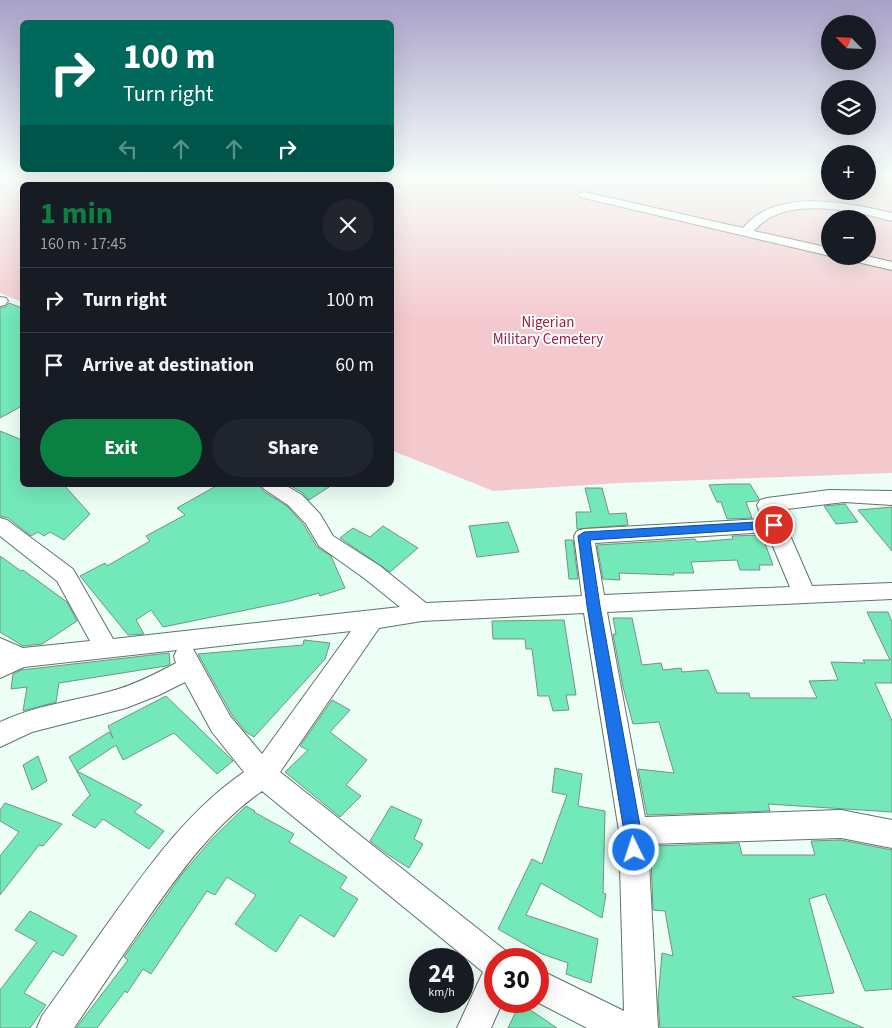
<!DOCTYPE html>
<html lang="en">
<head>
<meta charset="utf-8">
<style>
	body { margin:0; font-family:"Source Sans 3",sans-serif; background:#20242c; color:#f1f3f6; height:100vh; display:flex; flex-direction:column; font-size:19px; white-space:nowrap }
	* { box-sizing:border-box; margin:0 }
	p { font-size:16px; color:#9ea1a6 }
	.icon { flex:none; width:28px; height:28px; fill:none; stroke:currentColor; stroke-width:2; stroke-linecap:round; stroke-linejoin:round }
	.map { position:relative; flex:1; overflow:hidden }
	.sheet { position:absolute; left:20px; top:182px; width:374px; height:305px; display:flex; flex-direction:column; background:#171b24; border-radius:8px; box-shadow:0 5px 20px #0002 }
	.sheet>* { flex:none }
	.banner { position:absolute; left:20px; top:20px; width:374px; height:152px; border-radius:8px; box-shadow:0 5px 20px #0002; background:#00695c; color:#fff; overflow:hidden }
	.needle { width:32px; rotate:294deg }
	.fabs { position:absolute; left:821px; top:15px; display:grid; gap:10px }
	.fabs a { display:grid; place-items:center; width:55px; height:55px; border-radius:50%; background:#171b24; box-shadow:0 5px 20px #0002; font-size:25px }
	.speed { position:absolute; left:409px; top:948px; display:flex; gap:10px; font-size:25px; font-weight:700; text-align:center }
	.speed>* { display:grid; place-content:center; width:65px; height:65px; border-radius:50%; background:#171b24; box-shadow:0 5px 20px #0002; line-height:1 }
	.speed small { font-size:12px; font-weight:400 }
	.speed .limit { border:8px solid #d22; background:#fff; color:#111 }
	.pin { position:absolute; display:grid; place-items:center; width:42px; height:42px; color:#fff; margin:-21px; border:2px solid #fff; border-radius:50%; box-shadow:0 1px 5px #0007 }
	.me { position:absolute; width:55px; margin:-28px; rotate:356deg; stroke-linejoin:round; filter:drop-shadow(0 0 4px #0008) }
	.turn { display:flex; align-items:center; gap:18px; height:105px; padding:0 20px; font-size:22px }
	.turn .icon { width:65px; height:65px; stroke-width:2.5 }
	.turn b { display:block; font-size:35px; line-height:42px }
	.lanes { display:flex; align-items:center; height:48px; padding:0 20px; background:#0003; justify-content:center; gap:25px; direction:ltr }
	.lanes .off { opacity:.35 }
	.round { display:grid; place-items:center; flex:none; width:52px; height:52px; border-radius:26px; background:#20242c }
	.head { display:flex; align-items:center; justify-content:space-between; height:85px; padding:0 20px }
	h1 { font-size:30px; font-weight:700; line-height:38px; color:#0b8043 }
	.cta { display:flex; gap:10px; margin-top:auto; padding:10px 20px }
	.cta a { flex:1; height:58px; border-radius:30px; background:#0b8043; color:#fff; font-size:20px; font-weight:700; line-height:58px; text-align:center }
	.cta a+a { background:#20242c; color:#f1f3f6 }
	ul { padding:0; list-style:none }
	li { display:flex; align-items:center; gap:15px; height:65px; padding:0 20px; border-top:1px solid #363941 }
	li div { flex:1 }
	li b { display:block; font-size:19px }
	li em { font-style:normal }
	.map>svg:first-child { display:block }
</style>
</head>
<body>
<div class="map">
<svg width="892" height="1028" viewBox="0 0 892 1028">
	<rect width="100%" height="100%" fill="#edfef6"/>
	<!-- green -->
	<path fill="#f4c9ce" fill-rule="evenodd" d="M0 176H830V191H868V176H892V473L621 483 493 491 391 450V185H22V302L0 293ZM830 219H868V256H830Z"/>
	<!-- building -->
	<g fill="#73e9ba" stroke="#779185">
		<polygon points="9,303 22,308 22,406 0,418 0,308 5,307"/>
		<polygon points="0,431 22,440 22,485 64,485 90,514 64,540 50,532 44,536 38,532 31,536 8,518 0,516"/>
		<polygon points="729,484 750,484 759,499 757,501 746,502 752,518 727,519 721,502 717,502 709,485"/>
		<polygon points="218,485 259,485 263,491 287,506 304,525 317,547 331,556 345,588 320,596 319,593 290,601 163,627 151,610 136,620 144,634 128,635 80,576 105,563 107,566 150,541 146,536 185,515 177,508"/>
		<polygon points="289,485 332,485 309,500 303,493"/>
		<polygon points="585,488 602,488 609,514 626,513 628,525 577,529 576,512 591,512"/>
		<polygon points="845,504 858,522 836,524 824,506"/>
		<polygon points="892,507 892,551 858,510"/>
		<polygon points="508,522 519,552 477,557 469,526"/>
		<polygon points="383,526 418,548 390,572 340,538 353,528 370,537"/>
		<polygon points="762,535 773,565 759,565 760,570 740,570 737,560 691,562 694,573 673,573 674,575 619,573 620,580 603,579 597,545 695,539 697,542 733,539 732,536"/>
		<polygon points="565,540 573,540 578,579 569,579"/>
		<polygon points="0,556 21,571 23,570 67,602 77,621 42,644 23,646 0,632"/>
		<polygon points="867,612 888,612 892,622 892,683 875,683 892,721 892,812 768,804 770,811 647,815 638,769 674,773 659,722 633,724 623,687 613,634 616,634 613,618 632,618 642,665 661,663 663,670 681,668 682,672 708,670 717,693 749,693 750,698 817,698 809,681 838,680 831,662 865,663 863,660 890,660"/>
		<polygon points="564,620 576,695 566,695 569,710 553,711 549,696 538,696 532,649 526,649 525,639 493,639 492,621"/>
		<polygon points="304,640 330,643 325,659 254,737 246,732 232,715 198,654 303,645"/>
		<polygon points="169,653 170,664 166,666 59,683 56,702 23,711 27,687 11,689 13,674 21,670"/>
		<polygon points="166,696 233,761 217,774 174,733 123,760 116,745 77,771 142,805 134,812 164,831 149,849 103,819 95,828 72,815 90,795 69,757 109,732 113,738 108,726"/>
		<polygon points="332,700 350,710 330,732 367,760 346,785 361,796 340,817 285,772 308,750 300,746"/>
		<polygon points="38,756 47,781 32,790 23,765"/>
		<polygon points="555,768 582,774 578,806 605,811 603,893 606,894 602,918 541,883 526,915 598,939 591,983 566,974 568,963 542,954 498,929 532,859 542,864 567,795 552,792"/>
		<polygon points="5,803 62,824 43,846 39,845 0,895 0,856 19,832 0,821 0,810"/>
		<polygon points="246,806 255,811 254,812 294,834 289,842 347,877 340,888 358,899 334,937 300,915 276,952 235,924 256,895 227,877 215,895 207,891 151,974 143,969 127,993 125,991 97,1028 76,1028 128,960 124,957 182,874 212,839"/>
		<polygon points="391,806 422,820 414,839 423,844 409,868 387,854 370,841"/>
		<polygon points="841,840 892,850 892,989 865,991 825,894 809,899 834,993 792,997 864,1028 660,1028 658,1000 662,953 673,956 665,911 653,910 651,857 655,858 653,846 739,843 742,855 815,855 811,841"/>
		<polygon points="30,911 77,936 63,956 53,951 24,993 46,1005 30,1028 0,1028 0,990 37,942 15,930"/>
		<polygon points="520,1003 557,1028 508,1028"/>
	</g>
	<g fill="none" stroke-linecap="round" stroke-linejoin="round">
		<defs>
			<g id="minor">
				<path d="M584 192 743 228C776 187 848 203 892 213V221C853 211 784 194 754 231L830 248V256L580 197 578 195 580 193Z"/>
				<polygon points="843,256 867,256 892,262 892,270 844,259"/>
				<polygon points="0,297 6,298 8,301 5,305 0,306"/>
				<path d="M261 485H285L302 495 320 514 333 536 380 566 426 603 582 596 574 536 577 531 584 529 762 519 757 505 760 500 767 498 829 490 892 491V505L844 502 779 510 812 586 892 583V599L607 612 645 817 841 810 892 820V848L841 838 648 844 658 1028H587L535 1001H538V969L624 1011 619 831 584 613 422 621 379 628 280 772 506 951 510 959H495V1001H503L491 1028H457L483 972 262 791C211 827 175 879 140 930 118 963 96 995 74 1028H37L42 1016C66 983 89 949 113 916 151 863 190 809 244 772L212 732 185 682 159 695 126 708 32 732 0 747V722C34 706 72 701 108 692 132 686 154 675 176 663L174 656 177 650 24 667 0 678V638L23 648 90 641 57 581 0 536V518L7 520 73 569 113 639 400 607 364 578 319 546 306 524 288 505 264 489ZM767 532 790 587 604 595 595 543ZM351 631 262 754 230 716 193 649Z"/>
			</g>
		</defs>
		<!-- minor casing -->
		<use href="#minor" stroke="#5c7569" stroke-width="2"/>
		<!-- minor -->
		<use href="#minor" fill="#fff" fill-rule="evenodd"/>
	</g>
	<!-- sky -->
	<linearGradient id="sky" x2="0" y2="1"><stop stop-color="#a9a1c8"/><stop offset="0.55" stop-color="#f7fffb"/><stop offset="1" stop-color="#f7fffb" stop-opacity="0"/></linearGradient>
	<rect width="892" height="320" fill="url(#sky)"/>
	<!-- route -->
	<polygon fill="#1a73e8" stroke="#114b97" points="774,521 779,525 778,528 590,540 600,606 641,831 642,850 639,856 634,859 628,856 587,606 578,536 584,532"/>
	<g text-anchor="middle" stroke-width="4" stroke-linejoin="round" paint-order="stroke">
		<!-- far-park labels -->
		<g font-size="15" fill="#992044" stroke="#fff">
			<text x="548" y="327">Nigerian<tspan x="548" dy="17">Military Cemetery</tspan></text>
		</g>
	</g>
</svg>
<div class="fabs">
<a><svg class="needle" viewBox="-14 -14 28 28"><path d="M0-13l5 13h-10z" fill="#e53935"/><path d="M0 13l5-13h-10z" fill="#9ea1a6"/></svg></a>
<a><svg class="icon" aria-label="layers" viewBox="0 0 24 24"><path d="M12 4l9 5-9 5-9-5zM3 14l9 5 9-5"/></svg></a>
<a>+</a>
<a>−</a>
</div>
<div class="speed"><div>24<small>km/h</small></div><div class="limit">30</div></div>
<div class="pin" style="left:774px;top:525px;background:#d93025"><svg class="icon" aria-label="arrive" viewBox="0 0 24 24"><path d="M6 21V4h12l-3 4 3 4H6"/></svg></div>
<svg class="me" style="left:634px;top:850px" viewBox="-20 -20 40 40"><circle r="17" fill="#1a73e8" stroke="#fff" stroke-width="3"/><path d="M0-11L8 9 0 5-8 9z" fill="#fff"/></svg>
<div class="banner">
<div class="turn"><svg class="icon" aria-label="right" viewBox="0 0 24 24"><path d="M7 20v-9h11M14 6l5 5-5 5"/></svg><div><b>100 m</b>Turn right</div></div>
<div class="lanes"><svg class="icon off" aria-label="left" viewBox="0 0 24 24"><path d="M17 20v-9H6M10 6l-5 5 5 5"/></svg><svg class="icon off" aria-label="ahead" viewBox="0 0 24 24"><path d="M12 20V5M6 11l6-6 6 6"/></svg><svg class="icon off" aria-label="ahead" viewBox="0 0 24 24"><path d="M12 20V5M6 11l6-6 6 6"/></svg><svg class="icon" aria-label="right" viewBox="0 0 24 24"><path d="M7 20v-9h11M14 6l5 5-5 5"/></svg></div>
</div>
<section class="sheet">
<div class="head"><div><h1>1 min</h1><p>160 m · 17:45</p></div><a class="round"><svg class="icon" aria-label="close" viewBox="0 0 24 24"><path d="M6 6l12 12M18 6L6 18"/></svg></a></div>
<ul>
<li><svg class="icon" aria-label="right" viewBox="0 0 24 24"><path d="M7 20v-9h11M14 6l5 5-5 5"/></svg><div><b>Turn right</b></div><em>100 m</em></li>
<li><svg class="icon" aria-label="arrive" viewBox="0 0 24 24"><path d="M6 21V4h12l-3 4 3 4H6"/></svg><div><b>Arrive at destination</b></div><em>60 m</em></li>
</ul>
<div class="cta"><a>Exit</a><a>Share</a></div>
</section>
</div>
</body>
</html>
